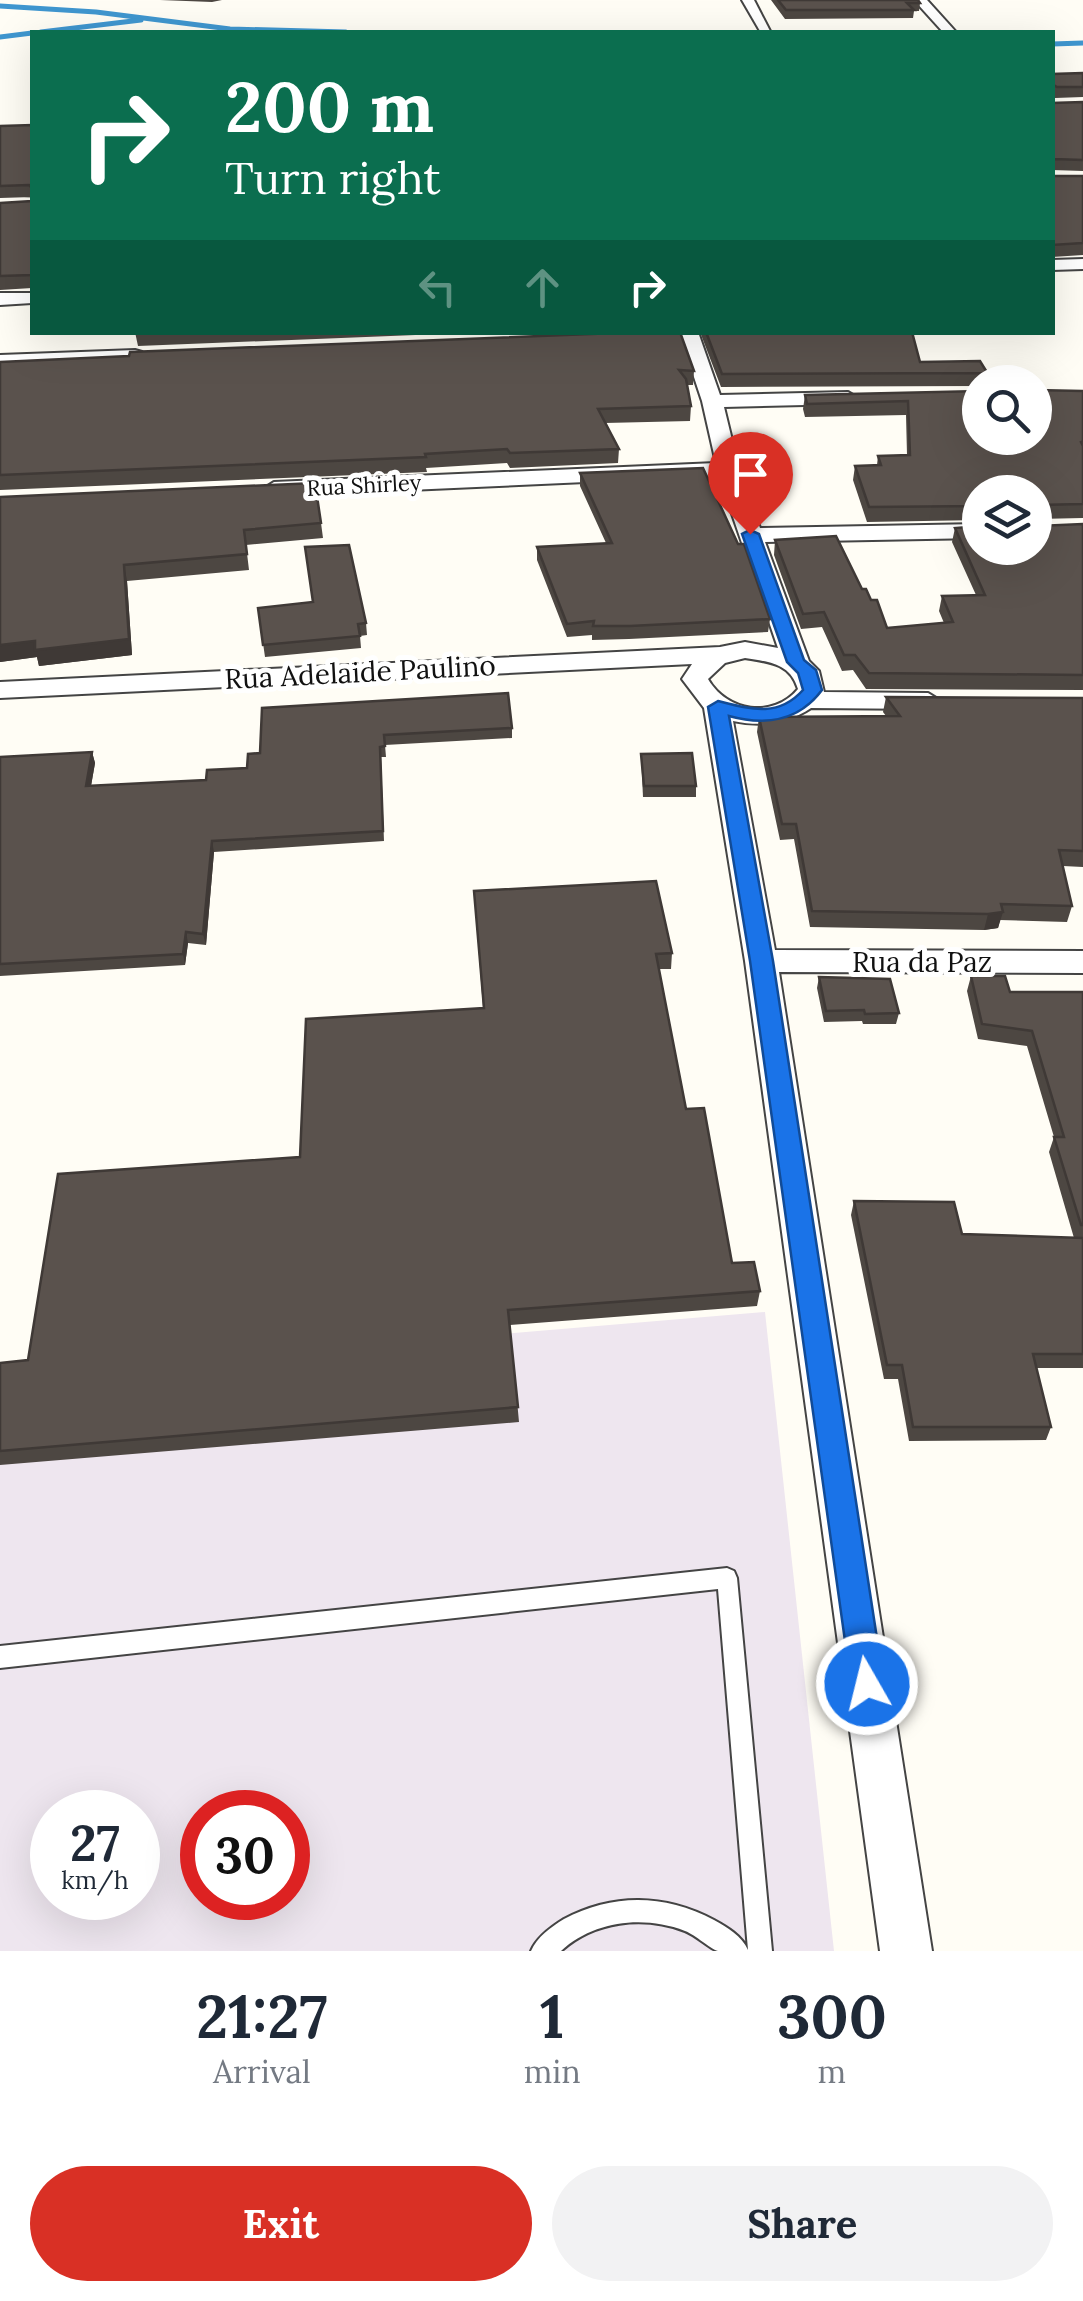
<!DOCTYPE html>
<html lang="en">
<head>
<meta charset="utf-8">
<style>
	body { margin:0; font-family:Lora,serif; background:#f2f2f3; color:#1f2937; height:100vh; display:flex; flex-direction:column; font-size:38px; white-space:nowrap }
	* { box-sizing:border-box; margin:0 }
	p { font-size:32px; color:#747a83 }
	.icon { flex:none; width:55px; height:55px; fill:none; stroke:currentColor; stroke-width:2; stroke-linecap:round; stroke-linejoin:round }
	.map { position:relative; height:1951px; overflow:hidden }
	.sheet { display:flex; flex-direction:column; background:#fff; flex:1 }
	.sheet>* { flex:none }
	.hud { position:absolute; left:30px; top:30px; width:1025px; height:305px; border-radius:0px; box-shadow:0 10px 40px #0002; background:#0b6e4f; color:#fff; overflow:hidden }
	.tools { position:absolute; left:962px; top:365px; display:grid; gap:20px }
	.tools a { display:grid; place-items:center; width:90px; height:90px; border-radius:50%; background:#fff; box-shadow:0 10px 40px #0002; font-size:50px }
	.speed { position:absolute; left:30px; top:1790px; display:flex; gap:20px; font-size:50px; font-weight:700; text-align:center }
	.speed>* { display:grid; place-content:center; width:130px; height:130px; border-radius:50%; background:#fff; box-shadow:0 10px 40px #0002; line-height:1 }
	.speed small { font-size:25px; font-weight:400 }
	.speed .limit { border:15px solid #d22; background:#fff; color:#111 }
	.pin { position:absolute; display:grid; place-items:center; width:85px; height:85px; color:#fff; margin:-102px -42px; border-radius:50% 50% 50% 0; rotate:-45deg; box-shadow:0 0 10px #0007 }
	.pin .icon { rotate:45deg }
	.me { position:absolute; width:110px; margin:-55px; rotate:352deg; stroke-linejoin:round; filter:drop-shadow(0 0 8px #0008) }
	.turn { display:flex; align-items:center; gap:35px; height:210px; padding:0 30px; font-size:45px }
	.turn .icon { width:130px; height:130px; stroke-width:2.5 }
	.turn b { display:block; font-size:70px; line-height:85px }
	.lanes { display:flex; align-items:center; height:95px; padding:0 30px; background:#0003; justify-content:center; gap:50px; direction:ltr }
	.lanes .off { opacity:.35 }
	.eta { display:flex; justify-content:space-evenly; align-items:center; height:170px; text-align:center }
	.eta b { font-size:60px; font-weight:800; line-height:70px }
	.action { display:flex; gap:20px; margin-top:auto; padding:20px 30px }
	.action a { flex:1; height:115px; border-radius:60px; background:#d93025; color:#fff; font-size:40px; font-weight:800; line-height:115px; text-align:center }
	.action a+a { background:#f2f2f3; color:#1f2937 }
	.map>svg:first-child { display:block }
</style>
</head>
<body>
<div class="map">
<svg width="1083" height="1951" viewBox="0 0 1083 1951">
	<rect width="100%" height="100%" fill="#fffdf5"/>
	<!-- industrial -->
	<path fill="#eee6ef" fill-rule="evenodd" d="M765 1312 834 1951H0V1376ZM52 1812H138V1898H52ZM202 1812H288V1898H202Z"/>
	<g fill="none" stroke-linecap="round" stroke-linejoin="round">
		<!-- stream -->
		<g stroke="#3f96cf" stroke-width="5">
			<polyline points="0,6 96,12 230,29 346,32"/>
			<polyline points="41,32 141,20"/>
			<polyline points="0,37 32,33"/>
			<polyline points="1052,44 1083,43"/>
		</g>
		<defs>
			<path id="service" d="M727 1568 734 1571 737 1578 772 1951C761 1951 727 1951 718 1951 710 1949 696 1935 685 1931 643 1915 594 1921 561 1951H531C537 1937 551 1927 564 1919 613 1893 665 1894 714 1920 727 1927 742 1936 748 1950L718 1589 0 1668V1646Z"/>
			<g id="minor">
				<polygon points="742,0 754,0 770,31 760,31"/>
				<polygon points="914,0 927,0 956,32 943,32"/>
				<polygon points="1083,259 1083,269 1052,270 1052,260"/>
				<polygon points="0,293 32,293 32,303 0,305"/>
				<path d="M679 332H698L720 395 848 392 858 398 848 404 724 407 739 469 760 528 980 524V538L765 542 809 661 819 671 824 692 928 693 941 701 928 709 811 708C787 724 762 727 733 721L775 950 1083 951V973L779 972 932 1951H880L745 961 704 708 682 679 692 664 0 698V682L720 647 745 642 778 648 719 476 274 496 263 489 274 482 716 463 702 401ZM745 658C769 662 790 663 798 689 773 719 727 712 708 679L725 663Z"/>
				<polygon points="135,350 142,352 142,360 0,367 0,355"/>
			</g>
		</defs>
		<!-- service casing -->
		<use href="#service" stroke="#444" stroke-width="4"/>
		<!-- minor casing -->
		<use href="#minor" stroke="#444" stroke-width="4"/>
		<!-- service -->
		<use href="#service" fill="#fff" fill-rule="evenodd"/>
		<!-- minor -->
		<use href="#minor" fill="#fff" fill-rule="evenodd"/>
	</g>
	<!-- wall -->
	<g fill="#4d4742">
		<polygon points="160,0 222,0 212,2"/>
		<polygon points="771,0 918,0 920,3 919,11 914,11 913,18 785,19"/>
		<polygon points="1083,73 1083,97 1055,98 1052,97 1052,74"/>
		<polygon points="1083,102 1083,171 1052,170 1052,103"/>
		<polygon points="32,125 32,288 0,290 0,203 32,201 32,197 0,198 0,126"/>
		<polygon points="1052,174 1054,176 1083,176 1083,255 1052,257"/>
		<polygon points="135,332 490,332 138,346"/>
		<polygon points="700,332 912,332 920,362 980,361 993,382 980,382 980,386 721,387"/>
		<polygon points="0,362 694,371 693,385 687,385 691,406 690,421 605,423 619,449 618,463 510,468 507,463 426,468 427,472 0,490"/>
		<polygon points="1083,391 1083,518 1037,519 1038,526 1083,524 1083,690 866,689 853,670 842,671 822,627 801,629 774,555 775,540 862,589 887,628 944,623 939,611 942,596 976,595 952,542 955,528 1035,548 980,492 980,520 867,522 853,480 855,466 877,465 878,456 907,455 906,415 805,417 803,409 805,395"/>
		<polygon points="580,473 770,619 768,632 629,639 592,640 592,635 567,637 537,560 537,547 606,543 580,486"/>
		<polygon points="0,497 321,523 323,538 246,545 249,570 127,581 132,655 39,666 37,657 0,662"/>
		<polygon points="258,608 366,623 367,635 360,636 361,648 265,657"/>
		<polygon points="886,697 1083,698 1083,867 1063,866 1072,906 1067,922 1000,920 998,928 984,930 810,927 794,839 780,840 757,732 759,717 886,716 883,712"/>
		<polygon points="262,708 512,728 512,738 385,745 386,757 381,757 384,841 214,852 206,945 188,943 185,965 0,976 0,757 92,752 95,763 91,786 206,780 247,768 260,753"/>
		<polygon points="641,754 696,786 696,797 643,797"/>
		<polygon points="474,891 672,953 671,969 659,969 686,1109 732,1263 760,1291 757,1306 510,1325 519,1422 0,1465 0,1363 28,1360 300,1157 483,1008"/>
		<polygon points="971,976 1010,992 1083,992 1083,1368 1036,1368 1051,1427 1046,1440 909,1441 898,1379 884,1379 851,1215 854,1201 962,1234 1074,1238 1049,1152 1054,1137 1027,1046 978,1039 967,991"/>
		<polygon points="819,977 899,1013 896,1024 863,1024 862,1021 824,1022 817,988"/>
	</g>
	<!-- shaded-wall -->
	<g fill="#3f3936">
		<polygon points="124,565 127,581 132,655 39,666 37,657 0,662 0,645 35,641"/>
		<polygon points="92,752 95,763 89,797 86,786"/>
		<polygon points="212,841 214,852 206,945 203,934"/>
		<polygon points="1003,912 998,928 984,930 988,914"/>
		<polygon points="186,932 188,943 185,965 183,954"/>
	</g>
	<!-- building -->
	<g fill="#5a524d" stroke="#3f3936" stroke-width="2.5">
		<polygon points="778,0 918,0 920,3 907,3 914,10 786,10"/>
		<polygon points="1083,73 1083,87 1057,87 1052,84 1052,74"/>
		<polygon points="1083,102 1083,160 1054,159 1052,165 1052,103"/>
		<polygon points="32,125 32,188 29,185 0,186 0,126"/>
		<polygon points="1052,174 1054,176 1083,176 1083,243 1052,245"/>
		<polygon points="32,197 32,275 0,276 0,203 32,201"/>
		<polygon points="643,332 680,332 694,371 679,370 686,379 691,406 598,409 619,449 510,453 507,449 425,454 426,457 0,475 0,362 129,356 130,352"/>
		<polygon points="706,332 912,332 920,362 980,361 993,382 986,382 985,373 722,374"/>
		<polygon points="1035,390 1083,391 1083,441 1081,442 1083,446 1083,504 1038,505 1035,508 1035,492 980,492 980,506 869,507 855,466 881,465 878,456 910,455 908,401 807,404 805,395 980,391 980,438 1035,438"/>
		<polygon points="703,468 738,544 744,544 770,619 630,626 593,626 594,621 567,624 537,547 612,543 580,473"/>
		<polygon points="315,483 321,523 244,530 247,554 124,565 129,639 35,650 35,641 0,645 0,497"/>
		<polygon points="1035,511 1038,526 1083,524 1083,675 869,673 855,655 844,655 824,612 803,614 775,540 836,536 862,589 866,589 871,600 877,600 887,628 953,622 942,596 985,595 955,528 980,526 980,548 1035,548"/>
		<polygon points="349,545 366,623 358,624 360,636 263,645 258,608 313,602 305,547"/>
		<polygon points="508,693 512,728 384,735 385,746 380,747 383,831 212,841 203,934 186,932 183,954 0,964 0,757 92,752 86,786 206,780 207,770 247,768 248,754 260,753 262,708"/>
		<polygon points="886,697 1083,698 1083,851 1059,850 1072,906 1001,904 1003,912 988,914 812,911 796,824 782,824 759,717 900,716"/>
		<polygon points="692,753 696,786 644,786 641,754"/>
		<polygon points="656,881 672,953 656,954 686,1109 704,1108 732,1263 754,1262 760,1291 508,1310 518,1407 0,1451 0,1363 28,1360 58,1174 300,1157 306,1019 484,1008 474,891"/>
		<polygon points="971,976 1005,976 1010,992 1083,992 1083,1225 1081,1225 1054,1137 1064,1137 1032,1031 982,1024"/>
		<polygon points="819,977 890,979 899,1013 865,1014 864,1010 826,1011"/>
		<polygon points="854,1201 954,1202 962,1234 1083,1238 1083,1354 1033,1354 1051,1427 913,1427 902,1365 887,1365"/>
	</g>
	<!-- route -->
	<path fill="#1a73e8" stroke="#114b97" stroke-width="2.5" d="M750 530 759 534 804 660 816 670 822 690C799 721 765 726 729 716L773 961 884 1684 879 1696 867 1701 856 1696 851 1684 750 961 708 707 718 701C750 709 778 718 803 690L798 673 787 662 742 534Z"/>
	<g text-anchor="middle" stroke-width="10" stroke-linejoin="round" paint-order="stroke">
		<!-- far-street labels -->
		<g font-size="22" fill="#111" stroke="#fff">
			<text transform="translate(364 485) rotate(-3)" y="8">Rua Shirley</text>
		</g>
		<!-- street labels -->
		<g font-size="28" fill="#111" stroke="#fff">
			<text transform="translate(360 672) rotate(-3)" y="10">Rua Adelaide Paulino</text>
			<text x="922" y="972">Rua da Paz</text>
		</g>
	</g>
</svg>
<div class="tools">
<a><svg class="icon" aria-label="search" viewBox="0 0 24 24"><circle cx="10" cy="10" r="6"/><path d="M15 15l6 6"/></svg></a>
<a><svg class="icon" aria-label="layers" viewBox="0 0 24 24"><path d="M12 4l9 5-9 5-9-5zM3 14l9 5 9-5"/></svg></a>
</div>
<div class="speed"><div>27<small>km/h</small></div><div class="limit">30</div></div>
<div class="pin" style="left:750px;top:534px;background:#d93025"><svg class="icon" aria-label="arrive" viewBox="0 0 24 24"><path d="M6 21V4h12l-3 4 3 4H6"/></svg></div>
<svg class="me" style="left:867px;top:1684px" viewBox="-20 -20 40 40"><circle r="17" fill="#1a73e8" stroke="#fff" stroke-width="3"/><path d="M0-11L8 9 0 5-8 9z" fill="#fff"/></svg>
<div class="hud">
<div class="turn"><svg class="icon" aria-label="right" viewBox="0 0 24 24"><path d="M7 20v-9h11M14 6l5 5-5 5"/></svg><div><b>200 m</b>Turn right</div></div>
<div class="lanes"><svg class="icon off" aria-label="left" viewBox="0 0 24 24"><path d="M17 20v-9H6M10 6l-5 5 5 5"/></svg><svg class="icon off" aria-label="ahead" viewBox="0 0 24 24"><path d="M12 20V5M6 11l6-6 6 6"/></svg><svg class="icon" aria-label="right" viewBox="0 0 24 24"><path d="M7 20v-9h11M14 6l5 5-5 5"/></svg></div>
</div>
</div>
<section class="sheet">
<div class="eta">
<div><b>21:27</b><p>Arrival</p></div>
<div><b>1</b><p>min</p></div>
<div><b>300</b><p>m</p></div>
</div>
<div class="action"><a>Exit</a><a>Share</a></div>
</section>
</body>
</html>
